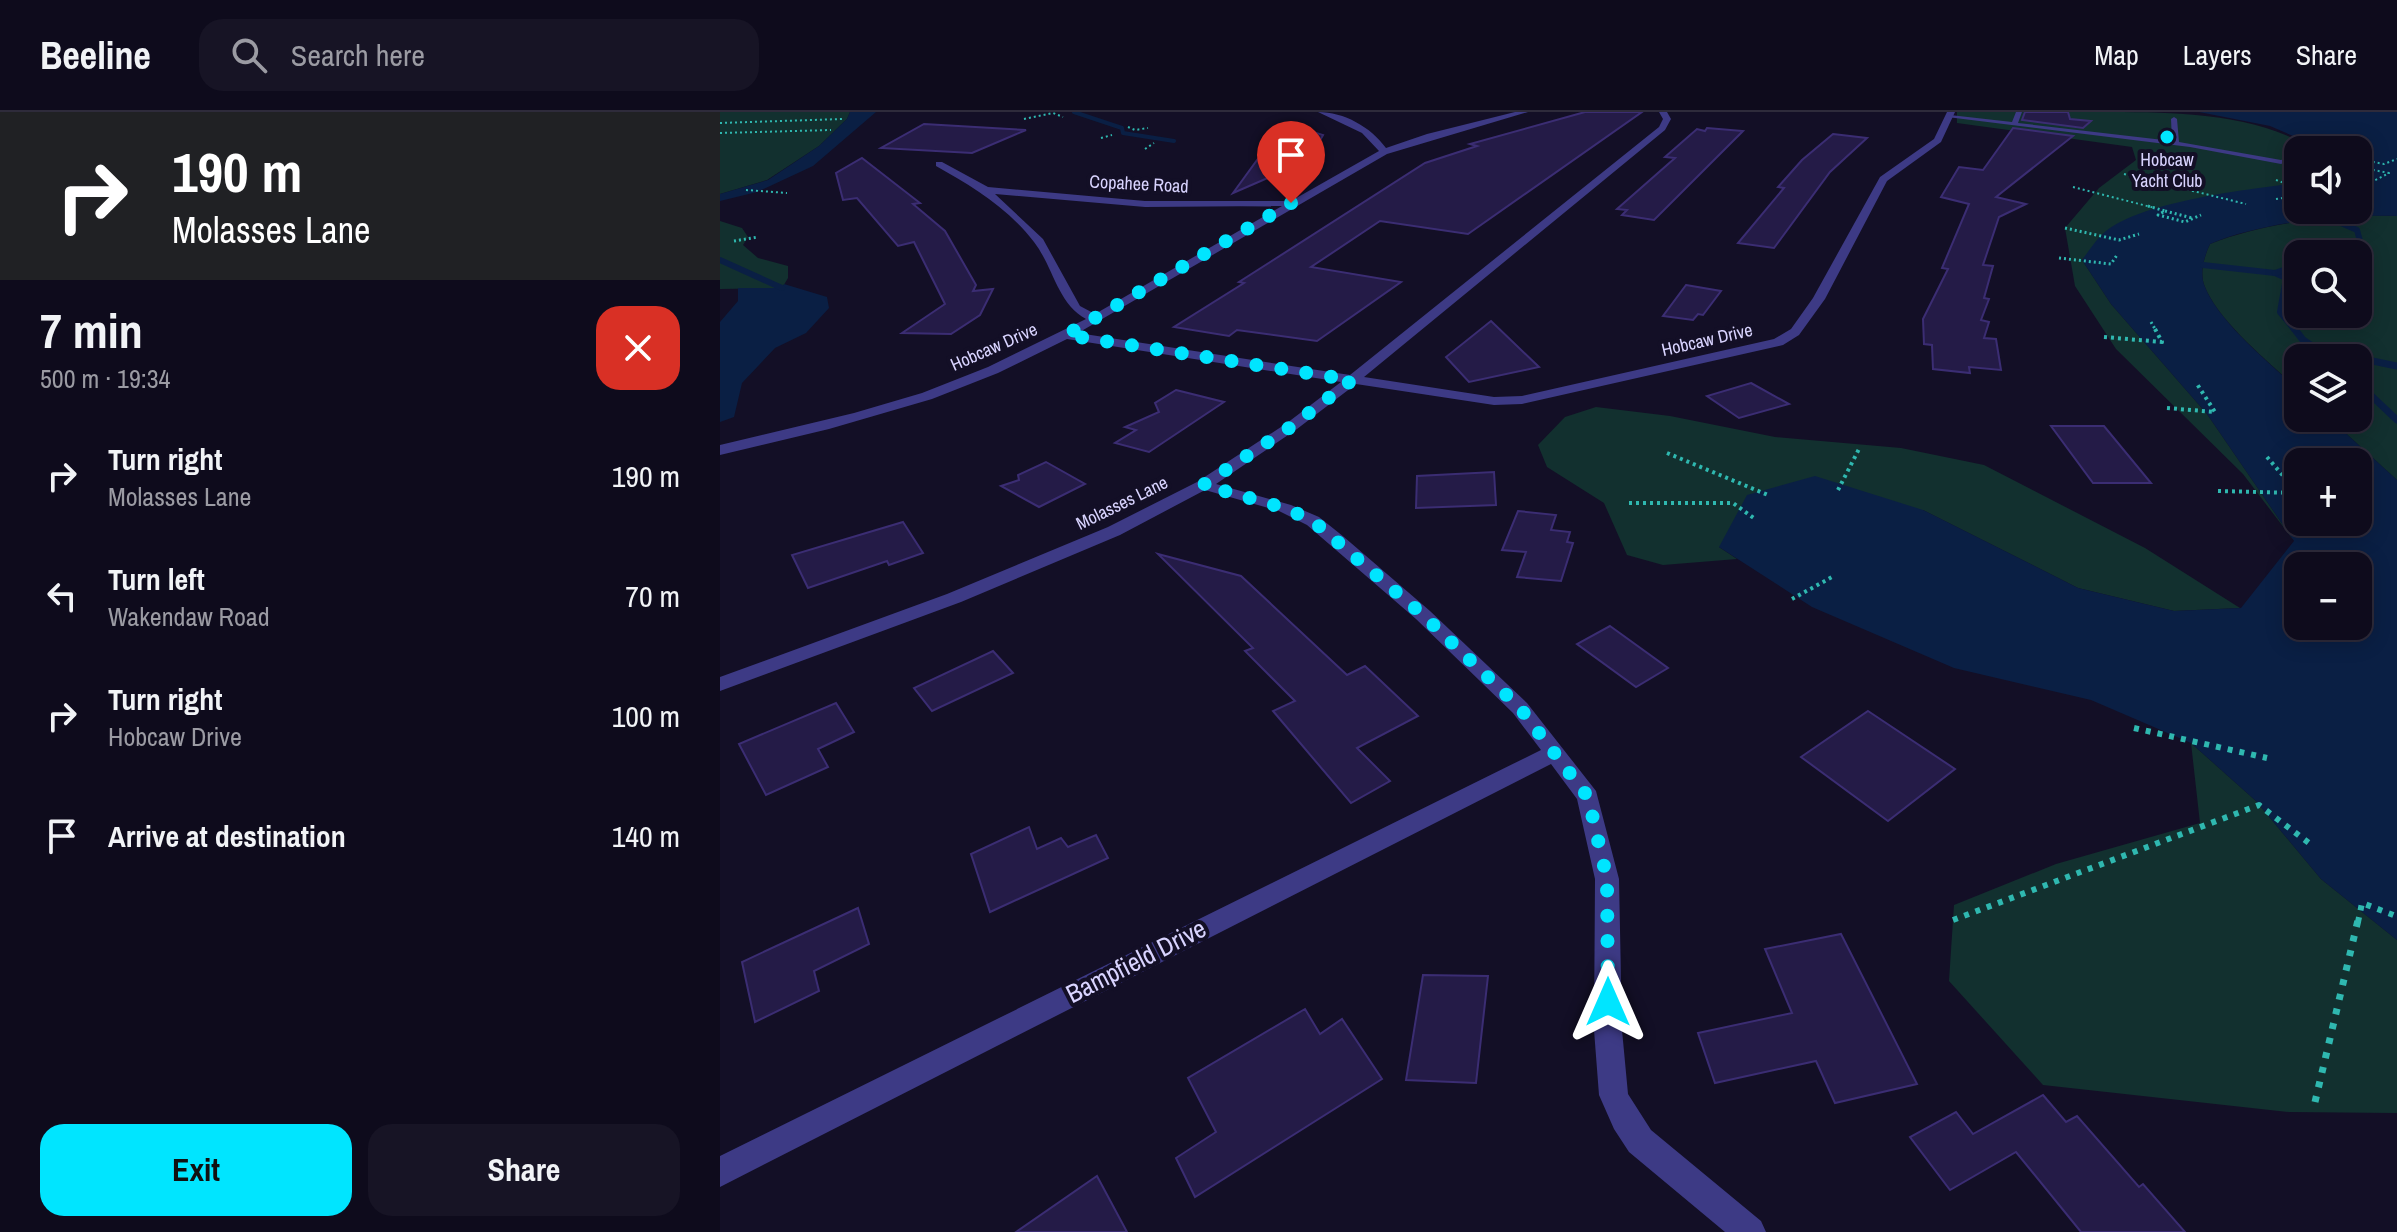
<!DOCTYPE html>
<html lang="en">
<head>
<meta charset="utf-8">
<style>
	body { margin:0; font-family:"Archivo Narrow",sans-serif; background:#171425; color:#f1f3f6; height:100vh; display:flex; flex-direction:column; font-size:30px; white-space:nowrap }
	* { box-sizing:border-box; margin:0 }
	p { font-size:26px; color:#9b9ba3 }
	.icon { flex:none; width:44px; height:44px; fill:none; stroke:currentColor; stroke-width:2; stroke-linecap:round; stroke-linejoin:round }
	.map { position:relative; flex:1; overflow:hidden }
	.details { display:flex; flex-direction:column; background:#0e0b1c; width:720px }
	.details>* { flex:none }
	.top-card { background:#202124; color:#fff; overflow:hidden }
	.tools { position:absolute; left:1564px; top:24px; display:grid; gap:16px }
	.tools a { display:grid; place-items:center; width:88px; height:88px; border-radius:16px; background:#0e0b1c; box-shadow:0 4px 20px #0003,0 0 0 2px #2e2b3b; font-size:40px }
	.pin { position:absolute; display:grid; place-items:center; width:68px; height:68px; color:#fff; margin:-82px -34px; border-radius:50% 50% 50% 0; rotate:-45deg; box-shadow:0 0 8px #0007 }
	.pin .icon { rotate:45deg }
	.me { position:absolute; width:88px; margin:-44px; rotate:0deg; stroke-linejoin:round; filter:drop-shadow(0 0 6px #0008) }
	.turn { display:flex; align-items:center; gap:28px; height:168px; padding:0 40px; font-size:36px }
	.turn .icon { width:104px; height:104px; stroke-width:2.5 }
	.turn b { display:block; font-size:56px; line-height:68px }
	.round { display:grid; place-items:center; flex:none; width:84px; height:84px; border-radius:24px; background:#171425 }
	.overview { display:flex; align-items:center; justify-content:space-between; height:136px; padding:0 40px }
	h1 { font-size:48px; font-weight:700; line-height:60px }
	.button { display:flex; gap:16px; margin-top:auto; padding:16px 40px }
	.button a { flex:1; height:92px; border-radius:24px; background:#00e5ff; color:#111; font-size:32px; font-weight:700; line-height:92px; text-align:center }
	.button a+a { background:#171425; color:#f1f3f6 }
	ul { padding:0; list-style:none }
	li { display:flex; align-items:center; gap:24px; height:120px; padding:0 40px }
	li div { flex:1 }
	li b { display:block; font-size:30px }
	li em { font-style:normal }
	header { display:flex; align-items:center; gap:48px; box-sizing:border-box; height:112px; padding:0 40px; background:#0e0b1c; border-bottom:2px solid #2e2b3b }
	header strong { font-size:38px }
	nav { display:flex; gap:44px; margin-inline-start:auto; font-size:28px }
	.search { width:560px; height:72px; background:#171425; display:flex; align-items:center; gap:20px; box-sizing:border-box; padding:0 28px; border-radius:24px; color:#9b9ba3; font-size:30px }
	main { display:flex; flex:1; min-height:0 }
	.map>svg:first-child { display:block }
</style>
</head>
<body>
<header>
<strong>Beeline</strong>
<div class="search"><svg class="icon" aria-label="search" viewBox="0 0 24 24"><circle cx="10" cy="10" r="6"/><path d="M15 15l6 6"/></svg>Search here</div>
<nav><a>Map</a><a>Layers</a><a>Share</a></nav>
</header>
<main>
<section class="details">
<div class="top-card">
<div class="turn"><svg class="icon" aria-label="right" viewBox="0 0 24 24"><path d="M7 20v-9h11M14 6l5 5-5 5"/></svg><div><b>190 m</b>Molasses Lane</div></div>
</div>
<div class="overview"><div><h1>7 min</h1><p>500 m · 19:34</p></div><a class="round" style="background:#d93025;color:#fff"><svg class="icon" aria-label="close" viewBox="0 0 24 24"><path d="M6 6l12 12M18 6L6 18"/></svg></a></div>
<ul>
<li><svg class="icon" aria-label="right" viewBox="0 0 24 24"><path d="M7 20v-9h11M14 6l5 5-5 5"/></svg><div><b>Turn right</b><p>Molasses Lane</p></div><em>190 m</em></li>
<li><svg class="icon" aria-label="left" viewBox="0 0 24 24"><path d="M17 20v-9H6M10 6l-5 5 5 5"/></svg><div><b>Turn left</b><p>Wakendaw Road</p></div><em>70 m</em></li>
<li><svg class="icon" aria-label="right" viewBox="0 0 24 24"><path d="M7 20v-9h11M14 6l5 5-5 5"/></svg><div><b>Turn right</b><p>Hobcaw Drive</p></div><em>100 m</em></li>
<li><svg class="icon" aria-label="arrive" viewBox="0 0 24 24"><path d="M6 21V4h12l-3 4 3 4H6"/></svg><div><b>Arrive at destination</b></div><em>140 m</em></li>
</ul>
<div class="button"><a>Exit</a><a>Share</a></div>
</section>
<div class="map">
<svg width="1677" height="1120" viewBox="0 0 1677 1120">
	<rect width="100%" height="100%" fill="#130f26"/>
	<!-- green -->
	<g fill="#12302f" fill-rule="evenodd">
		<polygon points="0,0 130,0 127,7 99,34 47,68 0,82"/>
		<path d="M1237 0C1285 0 1332 0 1380 0 1451 0 1535 0 1595 38H1578V71L1425 100 1362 148 1391 192 1487 302 1574 429 1523 362 1396 237 1355 174 1345 116 1379 76 1416 48 1412 35 1237 11Z"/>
		<path d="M1636 103 1677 104V368L1609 306H1638V246H1578V277C1550 251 1499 210 1485 175 1479 161 1484 145 1490 132 1535 114 1589 107 1636 103ZM1578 142H1638V202H1578Z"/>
		<polygon points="0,109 22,116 28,125 23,133 38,146 68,154 68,166 62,176 0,177"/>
		<polygon points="876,295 950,304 1055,325 1181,336 1264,353 1425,436 1520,496 1454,499 1358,476 1203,398 999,435 1017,447 943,453 907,443 884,391 827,355 818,333 845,305"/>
		<polygon points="1471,631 1536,689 1601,767 1677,828 1677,1001 1569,1000 1323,973 1229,869 1234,793 1336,752 1480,711"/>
	</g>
	<!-- water -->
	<g fill="#0a1f44" fill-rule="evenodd">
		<polygon points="130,0 156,0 93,54 37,80 0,89 0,82 48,68 99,34 127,7"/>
		<path d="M1479 0H1677V104C1621 102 1542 110 1490 132 1484 145 1479 161 1485 175 1499 210 1550 252 1578 277V306H1609L1677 368V828L1601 767 1536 689 1471 631 1371 588 1234 556 1092 495 999 435 1027 383 1095 364 1203 398 1358 476 1454 499 1521 496 1574 429 1487 302 1391 192 1362 148C1369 139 1377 126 1386 119 1424 89 1529 77 1578 71V98H1638V38H1595L1580 27 1550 14ZM1638 350V410H1578V350ZM1638 454V514H1578V454Z"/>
		<polygon points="64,172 107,185 109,196 86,221 55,236 22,271 14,305 0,310 0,210 18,189 18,176 62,176"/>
	</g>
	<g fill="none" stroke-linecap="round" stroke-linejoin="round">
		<!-- stream-far2 -->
		<polyline stroke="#0a1f44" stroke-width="4" points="354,0 402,16 403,21 454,29"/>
		<!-- stream-far1 -->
		<g stroke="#0a1f44" stroke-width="6">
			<polyline points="1582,142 1640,129 1637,118 1621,111 1594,107"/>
			<polyline points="0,148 62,176"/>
			<polyline points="1483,153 1555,161 1566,166 1560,200 1574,217"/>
			<polyline points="1555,161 1578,153"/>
		</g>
		<!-- stream -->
		<g stroke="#0a1f44" stroke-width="7">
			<polyline points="1573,215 1583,228 1610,246"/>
			<polyline points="1600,238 1637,246"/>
			<polyline points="1638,246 1677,254"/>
			<polyline points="1638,265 1642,267 1641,274 1677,308"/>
		</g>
	</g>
	<!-- building -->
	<g fill="#241b47" stroke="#3b2d73" stroke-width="2">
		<polygon points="865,0 922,0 748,122 660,109 591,155 681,170 597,229 517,218 509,224 454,215 524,171 519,170 705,51 757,34 750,32"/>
		<polygon points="1305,0 1348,0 1350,7 1371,9 1363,16 1302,8"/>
		<polygon points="564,11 603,23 589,48 513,81"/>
		<polygon points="204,12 306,18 252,41 161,36"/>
		<polygon points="987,16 1023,19 934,108 902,103 907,98 897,97 955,46 945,45 977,17 985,19"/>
		<polygon points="1293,16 1353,24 1276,85 1306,92 1279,105 1263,153 1273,154 1264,186 1269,187 1261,208 1269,210 1264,226 1276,227 1281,258 1249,255 1250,261 1213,257 1212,233 1204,232 1203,207 1228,157 1222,156 1249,92 1221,85 1239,55 1263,58"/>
		<polygon points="1113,22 1147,26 1110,60 1054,136 1018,131 1064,76 1058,75 1082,48"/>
		<polygon points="142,46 200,91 193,92 225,119 256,173 253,179 273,177 260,203 231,222 182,221 225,192 194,130 178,134 137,86 123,88 116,61"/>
		<polygon points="966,173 1001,179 983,203 978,202 973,208 943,204"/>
		<polygon points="771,209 819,255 749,270 726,245"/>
		<polygon points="1031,271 1069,292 1019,306 987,284"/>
		<polygon points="456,278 504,290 429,340 395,331 416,318 405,315 439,300 435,291"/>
		<polygon points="1331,314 1384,314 1431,371 1373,371"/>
		<polygon points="326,350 365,372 319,395 281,374 299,368 298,363"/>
		<polygon points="774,360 776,393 696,396 697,364"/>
		<polygon points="798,399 836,403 831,418 850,420 847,430 853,431 841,469 797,465 806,440 782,438"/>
		<polygon points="183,410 203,441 169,453 167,449 88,476 72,443"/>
		<polygon points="438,442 521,464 627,563 645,554 698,604 637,636 670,669 631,691 553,599 575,589 525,539 533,536"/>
		<polygon points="890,514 948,556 916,575 857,532"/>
		<polygon points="273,539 293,561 212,599 194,576"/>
		<polygon points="116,591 134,620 98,637 108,655 46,683 19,632"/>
		<polygon points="1148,599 1235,657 1168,709 1081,645"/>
		<polygon points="309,715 317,737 341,726 348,735 376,723 388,746 270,800 251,742"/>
		<polygon points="138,796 149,832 94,859 99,879 35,910 22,850"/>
		<polygon points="1121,822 1197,972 1115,991 1096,949 995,971 978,921 1072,901 1045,837"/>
		<polygon points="703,863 768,864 756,971 686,968"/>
		<polygon points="585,897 600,922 622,907 662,967 475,1085 456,1046 496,1020 468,966"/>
		<polygon points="1323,983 1346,1010 1357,1004 1419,1075 1423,1072 1465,1120 1361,1120 1296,1040 1230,1078 1190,1025 1236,1000 1253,1022"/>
		<polygon points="377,1064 407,1120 296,1120"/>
	</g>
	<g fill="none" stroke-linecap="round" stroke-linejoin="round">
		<!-- path-far4 -->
		<g stroke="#2fb8b0" stroke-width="2" stroke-dasharray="2 3" stroke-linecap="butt">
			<polyline points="304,7 333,1 343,5"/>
			<polyline points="0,11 122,7"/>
			<polyline points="408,15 415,18 428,16"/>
			<polyline points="0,21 111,18"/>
			<polyline points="381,26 392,23"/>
			<polyline points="425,37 434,31"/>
			<polyline points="1638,47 1664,52 1677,47"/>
			<polyline points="1638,55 1669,61 1644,74"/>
			<polyline points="1404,62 1526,92"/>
			<polyline points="1556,68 1578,76"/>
			<polyline points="1353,75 1435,96"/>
			<polyline points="26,78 67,81"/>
			<polyline points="1556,87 1578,84"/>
		</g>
		<!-- path-far3 -->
		<g stroke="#2fb8b0" stroke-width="3" stroke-dasharray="2 3" stroke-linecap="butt">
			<polyline points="1428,94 1445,99 1438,103 1465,110 1481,103"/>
			<polyline points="1445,99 1472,106"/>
			<polyline points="1345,116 1399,128 1419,122"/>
			<polyline points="14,129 38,125"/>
			<polyline points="1339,146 1391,152 1397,143"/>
			<polyline points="1431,210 1435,217"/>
		</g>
		<!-- path-far2 -->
		<g stroke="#2fb8b0" stroke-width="4" stroke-dasharray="3 4" stroke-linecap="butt">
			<polyline points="1384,225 1442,230 1434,215"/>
			<polyline points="1447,296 1495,300 1477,272"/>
			<polyline points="947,341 1048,383"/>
			<polyline points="1547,345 1577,380"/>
			<polyline points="1118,378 1139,337"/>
			<polyline points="1498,379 1578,381"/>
			<polyline points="909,391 1013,391 1035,407"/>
			<polyline points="1072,487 1112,465"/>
		</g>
		<!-- path-far1 -->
		<g stroke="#2fb8b0" stroke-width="6" stroke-dasharray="5 7" stroke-linecap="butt">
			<polyline points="1414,616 1547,646"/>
			<polyline points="1233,808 1539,693 1589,731"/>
			<polyline points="1638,810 1642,791 1676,804"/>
		</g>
		<!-- path -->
		<polyline stroke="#2fb8b0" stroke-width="7" stroke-dasharray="6 9" stroke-linecap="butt" points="1595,990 1638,808"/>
		<!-- lane -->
		<polygon fill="#3d3a85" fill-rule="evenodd" points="1296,0 1302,0 1298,11 1452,29 1451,7 1454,5 1457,7 1459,30 1561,48 1571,45 1578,38 1578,45 1561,52 1470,35 1227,5 1230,3 1292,10"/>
		<!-- street -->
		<path fill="#3d3a85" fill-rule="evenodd" d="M598 0C624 0 651 15 666 36L707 22 795 0H808L667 42 358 221 630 263 939 15 943 7 939 0H947L951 7 945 18 644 265 774 285 802 284 1054 227 1071 217 1093 186 1160 65 1214 27 1227 0H1235L1221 30 1167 69 1105 187 1079 223 1063 233 802 292 774 293 636 272 577 317 496 372 571 393 599 405 624 425 710 499 807 591 876 679 899 767 902 918 908 982 931 1018 1041 1109 1046 1120H1005L909 1040 894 1017 879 983 874 918 875 767 857 687 831 652 0 1075V1044L821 638 793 601 696 507 587 413 559 399 485 378 400 423 241 490 0 579V565L227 482 388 415 477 370 567 311 621 270 347 227 278 261 212 287 109 317 0 343V333L134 301 202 281 268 255 366 207C337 191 334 156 314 130 289 97 252 74 216 54V50H222L268 75 425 89H571L659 39 642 21ZM275 82 425 95 562 94 375 202 360 194 323 127Z"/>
	</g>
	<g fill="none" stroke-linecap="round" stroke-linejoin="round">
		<!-- route -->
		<polyline stroke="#00e5ff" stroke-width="14" stroke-dasharray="0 25.2" points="571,91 346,223 632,268 572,314 483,373 565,396 593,409 703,503 800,596 868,685 887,767 888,890"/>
	</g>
	<!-- markers -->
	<circle fill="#00e5ff" stroke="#130f26" stroke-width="3" cx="1447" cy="25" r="8"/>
	<g text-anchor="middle" stroke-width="8" stroke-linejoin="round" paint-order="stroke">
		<!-- far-poi labels -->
		<g font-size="18" fill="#d9d4ff" stroke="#130f26">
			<text x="1447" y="54">Hobcaw<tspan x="1447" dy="21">Yacht Club</tspan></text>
		</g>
		<!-- far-street labels -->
		<g font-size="18" fill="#d9d4ff" stroke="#130f26">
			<text transform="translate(419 72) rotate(3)" y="6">Copahee Road</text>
			<text transform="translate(987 228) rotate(-13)" y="6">Hobcaw Drive</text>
			<text transform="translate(274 235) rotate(-24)" y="6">Hobcaw Drive</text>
			<text transform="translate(402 391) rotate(-26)" y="6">Molasses Lane</text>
		</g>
		<!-- near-street labels -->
		<g font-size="26" fill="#d9d4ff" stroke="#130f26">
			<text transform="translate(416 849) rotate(-27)" y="9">Bampfield Drive</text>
		</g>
	</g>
</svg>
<div class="tools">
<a><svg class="icon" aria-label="sound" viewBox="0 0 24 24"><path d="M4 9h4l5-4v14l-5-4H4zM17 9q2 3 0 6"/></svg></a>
<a><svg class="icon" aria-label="search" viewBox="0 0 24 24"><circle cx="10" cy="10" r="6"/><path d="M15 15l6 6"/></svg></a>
<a><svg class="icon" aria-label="layers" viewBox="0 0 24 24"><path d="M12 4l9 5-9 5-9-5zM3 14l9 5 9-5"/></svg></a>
<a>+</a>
<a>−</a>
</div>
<div class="pin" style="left:571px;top:91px;background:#d93025"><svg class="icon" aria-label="arrive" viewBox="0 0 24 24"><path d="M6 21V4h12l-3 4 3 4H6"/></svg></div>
<svg class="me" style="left:888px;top:890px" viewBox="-20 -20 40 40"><path d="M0-17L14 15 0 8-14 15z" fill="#00e5ff" stroke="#fff" stroke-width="4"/></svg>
</div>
</main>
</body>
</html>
